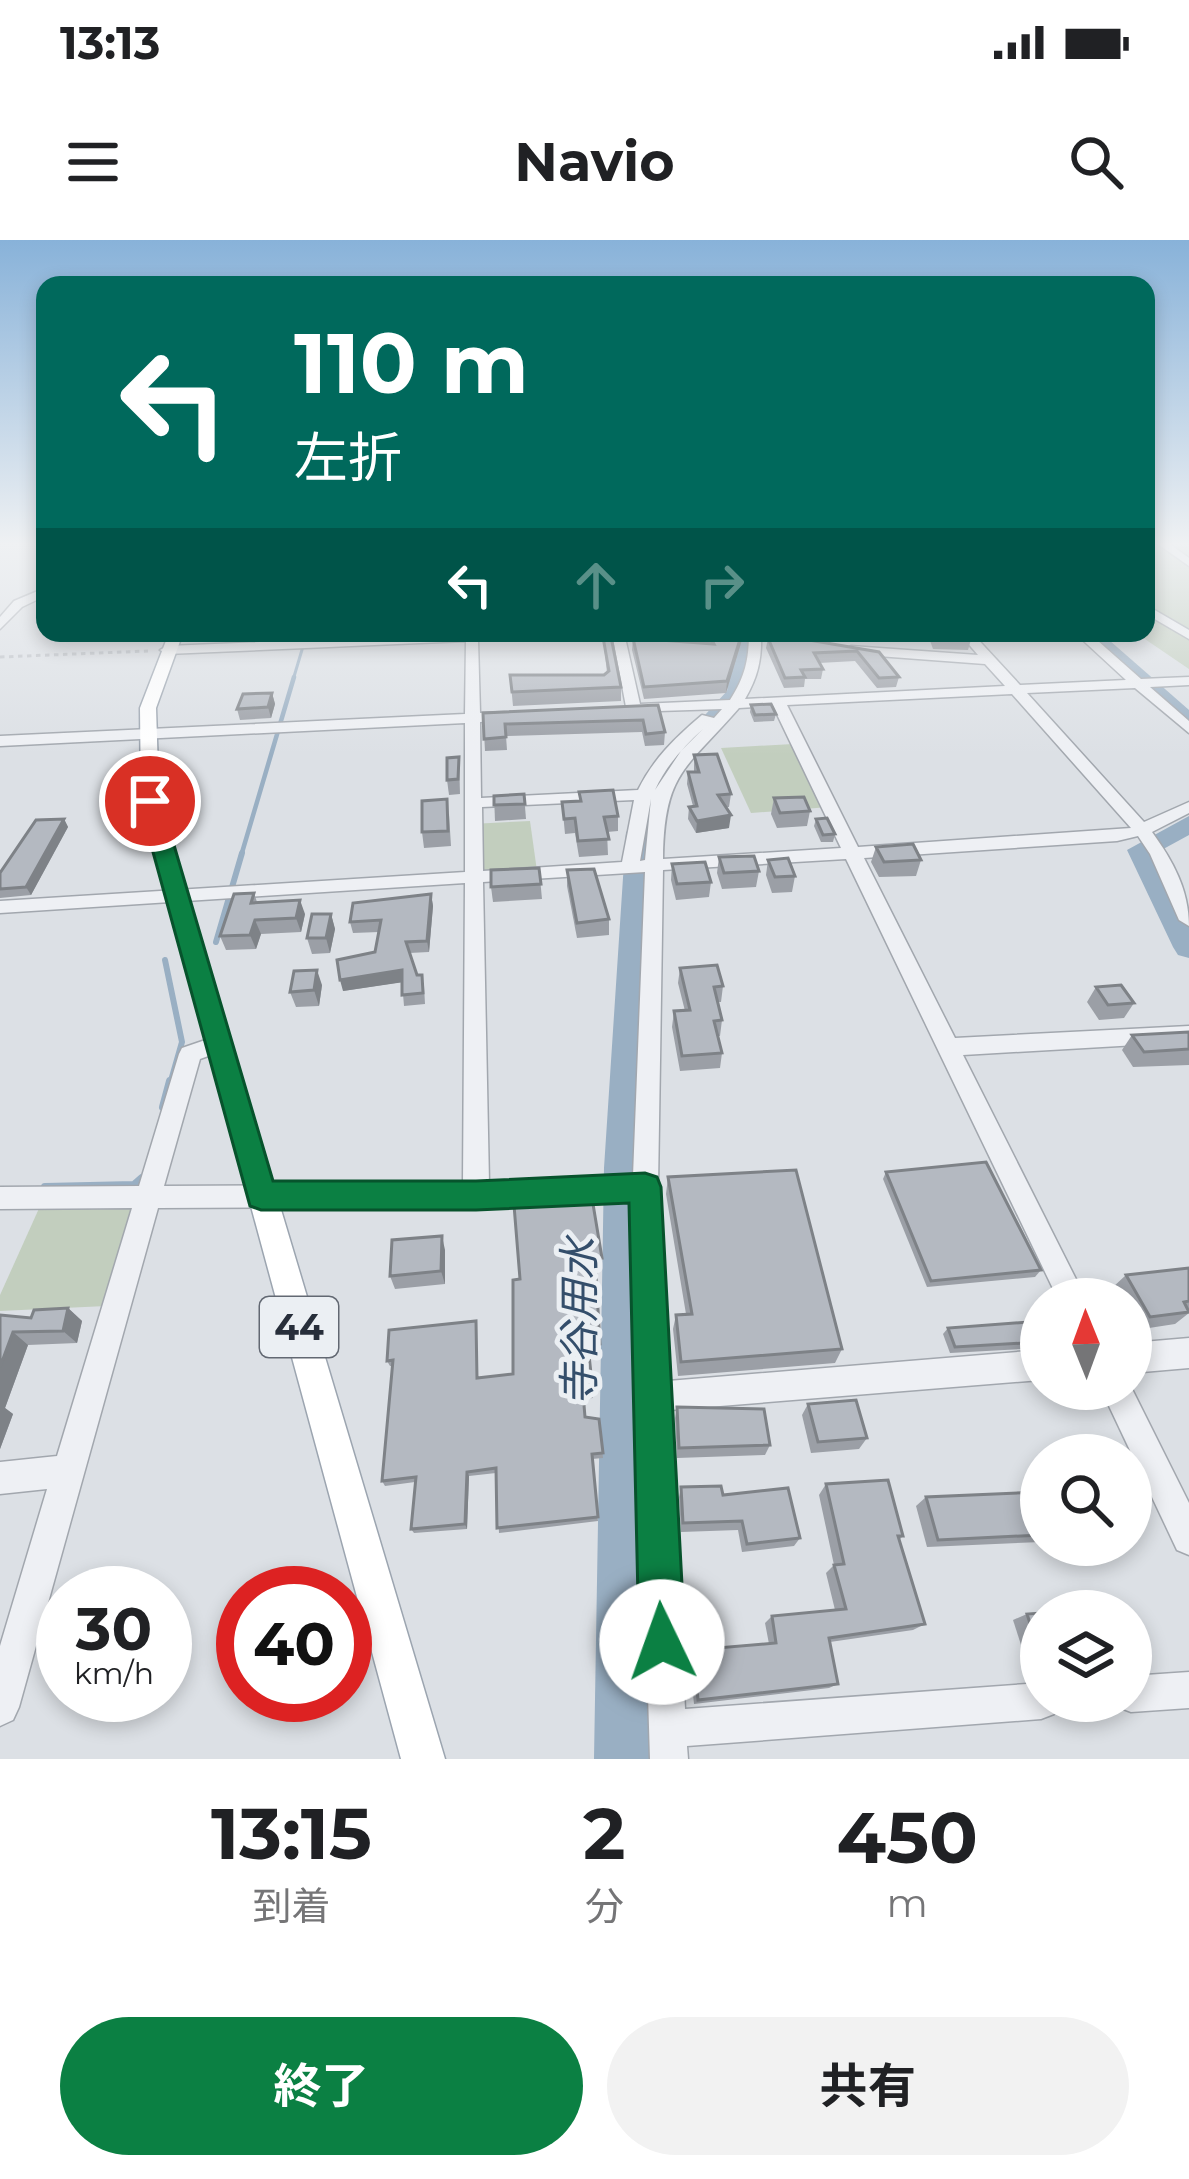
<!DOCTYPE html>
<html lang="ja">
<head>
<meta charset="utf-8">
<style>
	body { margin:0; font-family:Montserrat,"Noto Sans JP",sans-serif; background:#f2f2f2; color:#202124; height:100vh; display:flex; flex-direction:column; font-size:45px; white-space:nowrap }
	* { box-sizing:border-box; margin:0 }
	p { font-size:39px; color:#757577 }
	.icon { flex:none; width:66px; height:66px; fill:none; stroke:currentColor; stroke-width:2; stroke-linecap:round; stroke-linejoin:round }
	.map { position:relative; height:1519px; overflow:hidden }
	.sheet { display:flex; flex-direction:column; background:#fff; flex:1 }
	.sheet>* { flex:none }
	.top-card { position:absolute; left:36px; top:36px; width:1119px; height:366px; border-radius:24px; box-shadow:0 6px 18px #0003; background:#00695c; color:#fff; overflow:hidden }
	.needle { width:78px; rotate:359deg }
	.controls { position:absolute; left:1020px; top:1038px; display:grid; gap:24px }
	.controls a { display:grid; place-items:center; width:132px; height:132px; border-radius:50%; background:#fff; box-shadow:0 6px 18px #0003; font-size:60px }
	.speed { position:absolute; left:36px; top:1326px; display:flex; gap:24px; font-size:60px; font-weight:700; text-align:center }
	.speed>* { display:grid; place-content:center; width:156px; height:156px; border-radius:50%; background:#fff; box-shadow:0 6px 18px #0003; line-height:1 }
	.speed small { font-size:30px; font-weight:400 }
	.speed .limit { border:18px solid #d22; background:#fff; color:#111 }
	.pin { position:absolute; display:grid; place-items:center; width:102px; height:102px; color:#fff; margin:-51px; border:6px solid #fff; border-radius:50%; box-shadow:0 3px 12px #0007 }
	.me { position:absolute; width:132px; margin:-66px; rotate:357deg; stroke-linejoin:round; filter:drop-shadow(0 0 9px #0008) }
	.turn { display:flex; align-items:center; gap:42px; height:252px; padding:0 60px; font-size:54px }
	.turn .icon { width:156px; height:156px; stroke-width:2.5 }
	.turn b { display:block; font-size:84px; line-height:102px }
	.lanes { display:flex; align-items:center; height:114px; padding:0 60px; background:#0003; justify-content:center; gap:60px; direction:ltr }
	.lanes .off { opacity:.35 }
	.eta { display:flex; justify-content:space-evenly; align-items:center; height:204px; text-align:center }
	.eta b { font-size:72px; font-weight:700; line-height:84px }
	.action { display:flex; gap:24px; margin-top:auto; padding:24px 60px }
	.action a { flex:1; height:138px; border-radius:72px; background:#0b8043; color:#fff; font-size:48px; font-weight:700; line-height:138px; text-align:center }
	.action a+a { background:#f2f2f2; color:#202124 }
	.status { display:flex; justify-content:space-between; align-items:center; height:84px; padding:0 60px; background:#fff; direction:ltr }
	.status svg { height:33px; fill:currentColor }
	header { display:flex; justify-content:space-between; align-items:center; height:156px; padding:0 60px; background:#fff; font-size:54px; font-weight:700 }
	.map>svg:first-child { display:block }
</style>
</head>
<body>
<div class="status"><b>13:13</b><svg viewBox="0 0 49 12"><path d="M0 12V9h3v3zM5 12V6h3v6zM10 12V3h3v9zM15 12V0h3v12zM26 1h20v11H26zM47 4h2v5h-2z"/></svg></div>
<header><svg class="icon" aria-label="menu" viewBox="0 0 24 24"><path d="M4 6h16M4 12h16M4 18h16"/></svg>Navio<svg class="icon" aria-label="search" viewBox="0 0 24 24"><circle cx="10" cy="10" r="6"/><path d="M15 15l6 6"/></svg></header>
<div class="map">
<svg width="1189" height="1519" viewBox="0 0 1189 1519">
	<rect width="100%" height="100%" fill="#dce0e5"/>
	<!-- green -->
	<g fill="#c2cebe">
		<polygon points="1146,302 1189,302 1189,429 1136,393 1146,393"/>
		<polygon points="793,504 829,567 751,573 721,508"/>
		<polygon points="530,581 537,631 471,635 471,584"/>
		<polygon points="140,963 106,1066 0,1071 0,1055 41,964"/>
	</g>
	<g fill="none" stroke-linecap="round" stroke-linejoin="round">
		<!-- stream-far3 -->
		<polyline stroke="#99afc3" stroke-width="3" points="293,440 307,393"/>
		<!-- stream-far2 -->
		<polyline stroke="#99afc3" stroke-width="4.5" points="241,616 294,437"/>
		<!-- stream-far1 -->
		<g stroke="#99afc3" stroke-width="6">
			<polyline points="216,702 242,613"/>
			<polyline points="165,720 182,802 170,844"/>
		</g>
		<!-- stream -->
		<g stroke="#99afc3" stroke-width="8">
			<polyline points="163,867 170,841"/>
			<polyline points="45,947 134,945 142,938"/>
		</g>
		<!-- river -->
		<g fill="#99afc3" fill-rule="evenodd">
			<polygon points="737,393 757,393 749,452 669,544 651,544 647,539 651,534 727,451"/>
			<polygon points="1079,393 1101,393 1189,470 1189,489 1181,487"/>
			<polygon points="1189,576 1189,595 1156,613 1189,677 1189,718 1178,715 1173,707 1127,610"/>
			<polygon points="640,584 654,592 644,928 654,1519 594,1519 604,928 626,592"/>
		</g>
		<defs>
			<g id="minor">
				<polygon points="1155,302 1167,302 1189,318 1189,326"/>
				<polygon points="45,348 45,356 22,367 0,389 0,377 14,361"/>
				<polygon points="1146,365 1189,390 1189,399 1146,374"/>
				<path d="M466 393H569L563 397 478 400 480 473 511 472 518 476 511 480 480 482 481 558 638 550C653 519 676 497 702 475L714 478 722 469 627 472 612 393H624L640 464 730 460C745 437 749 419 749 393H761C762 419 758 437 745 459L1005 446 985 424 851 414 844 410 851 406 978 415 959 393H972L1020 445 1126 440 1075 393H1089L1141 439 1189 437V445L1150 447 1189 481V493L1135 448 1027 453 1144 582 1189 562V573L1152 592C1173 621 1189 650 1189 686L1179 680 1150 614 1138 596 1117 601 864 618 955 798 1189 786V802L963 815 1086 1059H1058L846 619 663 630 658 947 668 1141 1041 1110V1140L670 1170 685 1469 1041 1443V1461H1059L1054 1474 1041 1479 687 1506 688 1519H650L639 1164 636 1157 639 1151 633 959 476 966 158 968 19 1467 13 1480 0 1486V1406L47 1249 0 1254V1222L57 1216 132 968 0 969V947L139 946 179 814 182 808 217 796 225 798 228 804 225 810 200 819 164 946 463 944 465 643 0 673V661L465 632V483L0 506V496L465 474 466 401 167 414 160 410 167 406ZM1012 454 1131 588 858 607 787 465ZM773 466 841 608 663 619C664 532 686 529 739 468ZM703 489 681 511 655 550C666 526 683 507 703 489ZM651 559 645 620 640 621ZM634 560 622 622 483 631 482 567ZM645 632 633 936 489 943 483 642Z"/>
				<polygon points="1189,1098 1189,1128 1131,1133 1131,1103"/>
				<polygon points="1131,1147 1189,1263 1189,1315 1177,1310 1101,1149"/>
				<polygon points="1189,1432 1189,1468 1131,1472 1118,1467 1115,1461 1131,1461 1131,1436"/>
			</g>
			<polygon id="major" points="169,393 183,393 156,468 159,561 445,1519 401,1519 141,561 140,468"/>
		</defs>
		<!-- minor casing -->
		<use href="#minor" stroke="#a2a7ae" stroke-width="3"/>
		<!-- major casing -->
		<use href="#major" stroke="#9ca5b0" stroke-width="3"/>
		<!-- path -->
		<polyline stroke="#babec4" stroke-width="3" stroke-dasharray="4.5 4.5" stroke-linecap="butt" points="0,417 148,411"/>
		<!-- minor -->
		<use href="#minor" fill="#eef0f4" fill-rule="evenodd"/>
		<!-- major -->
		<use href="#major" fill="#fff" fill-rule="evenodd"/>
	</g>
	<!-- wall -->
	<g fill="#9b9fa6">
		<polygon points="185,393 218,393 216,399 188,401"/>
		<polygon points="248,393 270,393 268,397 250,398"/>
		<polygon points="701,393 744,393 726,453 644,459 632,410 633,398 707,404"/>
		<polygon points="789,393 859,393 865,396 864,402"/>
		<polygon points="930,393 968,393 972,396 968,410 933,409 929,398"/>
		<polygon points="603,397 621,447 621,461 513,466 510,435 604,435 607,433"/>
		<polygon points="768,398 879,412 899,437 896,447 877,448 855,421 819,423 823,429 821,439 805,439 804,447 784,448 766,408"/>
		<polygon points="272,453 275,464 271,478 240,480 237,469"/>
		<polygon points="658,465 665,492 664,505 645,506 642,492 506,496 507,510 485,511 483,473"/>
		<polygon points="751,465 776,474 774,481 754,482 750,472"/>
		<polygon points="694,515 731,554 729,567 725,567 729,588 696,593 688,579 689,567 693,566 687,544 688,532 694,532"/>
		<polygon points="459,517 460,554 449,555 447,540"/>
		<polygon points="579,552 618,576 618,591 607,592 608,615 579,617 575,593 565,594 562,562 580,562"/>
		<polygon points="524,554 526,579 495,581 494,556"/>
		<polygon points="774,558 810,571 807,586 777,588 771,574"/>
		<polygon points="449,574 451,606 424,608 422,592"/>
		<polygon points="64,579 68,587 31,655 0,658 0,633"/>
		<polygon points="816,579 835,594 833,602 821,602 814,586"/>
		<polygon points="876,607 921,620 916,636 879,637 871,622"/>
		<polygon points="719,617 759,631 756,647 722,649 717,633"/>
		<polygon points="768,620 795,636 792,652 772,653 766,635"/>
		<polygon points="672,624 711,642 709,657 676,660 671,640"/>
		<polygon points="539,628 542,659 493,662 491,647"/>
		<polygon points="567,630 609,679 609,695 577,698 567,646"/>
		<polygon points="254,653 257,662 305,674 301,692 261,694 256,709 226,710 220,696"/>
		<polygon points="431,654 433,666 429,712 409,713 417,735 424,746 425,764 404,766 402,742 343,751 375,712 379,692 353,693 350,682"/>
		<polygon points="331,674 335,689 330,713 312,714 307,698"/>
		<polygon points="680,728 723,746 721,762 718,762 722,780 720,796 718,796 722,813 720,828 680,831 672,787 674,771 685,771 678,743"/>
		<polygon points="322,745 319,766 296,767 290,752"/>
		<polygon points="1096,747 1134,763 1124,778 1099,780 1087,762"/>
		<polygon points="1189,792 1189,825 1133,827 1122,810 1132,795"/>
		<polygon points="886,932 1041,1030 1035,1037 927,1047 883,939"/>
		<polygon points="668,937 842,1109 835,1123 678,1136 673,1089 676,1075 686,1074 666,954"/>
		<polygon points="514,965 602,1018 601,1024 595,1025 600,1110 589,1112 593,1158 584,1159 585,1177 599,1179 603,1218 592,1219 598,1281 499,1293 496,1233 469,1236 467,1289 414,1293 411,1289 415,1242 385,1246 382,1241 393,1126 390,1126 387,1121 476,1081 478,1138 513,1134 520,1039"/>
		<polygon points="445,1010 445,1044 395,1049 390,1036"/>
		<polygon points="1189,1028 1189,1073 1175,1084 1136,1090 1131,1082 1131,1059 1118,1059 1112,1048 1126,1035"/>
		<polygon points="68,1068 82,1081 77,1103 28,1105 5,1168 13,1174 0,1209 0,1075 31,1078"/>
		<polygon points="1041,1081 1041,1108 950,1113 943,1094 948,1088"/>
		<polygon points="808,1164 867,1198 859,1209 811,1213 802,1175"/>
		<polygon points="677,1167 770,1205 765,1215 677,1218 675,1178"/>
		<polygon points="826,1244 903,1296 899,1300 925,1384 913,1390 830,1402 838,1444 829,1448 694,1464 689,1416 693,1410 769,1404 765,1383 772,1376 835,1370 826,1333 834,1325 819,1255"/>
		<polygon points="681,1247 723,1255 800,1298 794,1306 742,1312 738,1290 681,1292 679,1257"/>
		<polygon points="1041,1252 1041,1302 927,1307 916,1266 926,1257"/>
		<polygon points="1041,1373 1041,1433 1030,1433 1013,1380 1027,1374"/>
	</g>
	<!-- shaded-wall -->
	<g fill="#7e8287">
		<polygon points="742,393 744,393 726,453 727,441"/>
		<polygon points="272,453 275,464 271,478 268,467"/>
		<polygon points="731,575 729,588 696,593 697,581"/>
		<polygon points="64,579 68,587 31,655 26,647"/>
		<polygon points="431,654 433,666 429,712 427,701"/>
		<polygon points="300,660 305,674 301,692 296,678"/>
		<polygon points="331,674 335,689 330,713 326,698"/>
		<polygon points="255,680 261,694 256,709 250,695"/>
		<polygon points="317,730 322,745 319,766 314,750"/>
		<polygon points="402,730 404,742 343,751 340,740"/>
		<polygon points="442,996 445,1010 445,1044 441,1031"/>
		<polygon points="68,1068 82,1081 77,1103 63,1091"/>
		<polygon points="13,1092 28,1105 5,1168 13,1174 0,1209 0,1127"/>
		<polygon points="467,1232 469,1236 467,1289 465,1284"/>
	</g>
	<!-- building -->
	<g fill="#b4b9c1" stroke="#7e8287" stroke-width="3">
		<polygon points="708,393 742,393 727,441 644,447 633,398 714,404"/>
		<polygon points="936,393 968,393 972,396 937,395"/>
		<polygon points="603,397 611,397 621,447 512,452 510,435 604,435 609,431"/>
		<polygon points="768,398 803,399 879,412 899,437 879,438 857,411 814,413 823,429 801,430 805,437 785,438"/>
		<polygon points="272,453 268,467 237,469 243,454"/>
		<polygon points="771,464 776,474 755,475 751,465"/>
		<polygon points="658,465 665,492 646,494 643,480 505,484 506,497 484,499 483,473"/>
		<polygon points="717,514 731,554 718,555 731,575 697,581 689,567 697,566 688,532 699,532 694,515"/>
		<polygon points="459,517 458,539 447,540 447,518"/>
		<polygon points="613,550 618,576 604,577 609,599 578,601 575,578 564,579 562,562 581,561 579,552"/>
		<polygon points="524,554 525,564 494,565 494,556"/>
		<polygon points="804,557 810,571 780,573 774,558"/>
		<polygon points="447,559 448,591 422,592 422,561"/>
		<polygon points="827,578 835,594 823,595 816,579"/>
		<polygon points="64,579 26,647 0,649 0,633 36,580"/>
		<polygon points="913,604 921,620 884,622 876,607"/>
		<polygon points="754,616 759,631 724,633 719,617"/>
		<polygon points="788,618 795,636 775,637 768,620"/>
		<polygon points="705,622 711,642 677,644 672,624"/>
		<polygon points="539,628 541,644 491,647 491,630"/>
		<polygon points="594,629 609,679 577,683 567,630"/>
		<polygon points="254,653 251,663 300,660 296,678 255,680 250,695 220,696 234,654"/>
		<polygon points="431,654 427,701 406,702 417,735 422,735 423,753 402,755 402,730 340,740 337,720 375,712 381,680 350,682 353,663"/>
		<polygon points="312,674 331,674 326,698 307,698"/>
		<polygon points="717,725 723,746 714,747 722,780 714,781 722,813 682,816 674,771 690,770 680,728"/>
		<polygon points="317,730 314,750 290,752 294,731"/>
		<polygon points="1121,745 1134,763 1108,765 1096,747"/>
		<polygon points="1189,792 1189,809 1144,812 1132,795"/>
		<polygon points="986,922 1041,1030 931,1041 886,932"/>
		<polygon points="796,930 842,1109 681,1122 676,1075 692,1074 668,937"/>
		<polygon points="592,958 602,1018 595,1018 600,1104 588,1106 593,1152 583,1153 585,1177 599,1179 603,1213 592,1214 598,1277 497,1288 496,1228 467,1232 465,1284 411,1289 416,1237 382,1241 393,1120 387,1121 389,1090 476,1081 477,1138 513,1134 513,1040 520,1039 514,965"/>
		<polygon points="442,996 441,1031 390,1036 392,1000"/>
		<polygon points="1189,1028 1189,1061 1184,1062 1189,1072 1150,1077 1126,1035"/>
		<polygon points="68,1068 63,1091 13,1092 0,1127 0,1075 31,1078 34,1070"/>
		<polygon points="1041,1081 1041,1102 955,1107 948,1088"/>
		<polygon points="856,1160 867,1198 818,1202 808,1164"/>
		<polygon points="677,1167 764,1169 770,1205 679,1208"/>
		<polygon points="888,1240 903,1296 898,1296 925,1384 829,1398 838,1444 698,1460 693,1410 776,1403 772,1376 846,1369 834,1325 844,1324 826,1244"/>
		<polygon points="721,1246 723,1255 788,1248 800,1298 747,1304 742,1281 683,1283 681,1247"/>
		<polygon points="1041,1252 1041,1295 938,1300 926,1257"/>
		<polygon points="1041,1373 1041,1417 1027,1374"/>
	</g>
	<!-- sky -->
	<linearGradient id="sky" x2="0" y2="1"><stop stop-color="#88b2d9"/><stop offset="0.59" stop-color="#eff1f3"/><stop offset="1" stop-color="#eff1f3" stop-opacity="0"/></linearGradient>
	<rect width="1189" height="515" fill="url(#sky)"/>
	<!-- route -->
	<polygon fill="#0b8043" stroke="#07532c" stroke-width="3" points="150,555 161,561 273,941 476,941 645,933 657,937 661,947 685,1402 678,1418 662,1425 646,1418 639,1402 629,963 476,970 261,970 250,966 139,561"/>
	<g text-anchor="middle" stroke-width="10" stroke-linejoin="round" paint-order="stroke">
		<!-- shield labels -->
		<rect fill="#ebeff3" stroke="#626872" stroke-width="3" x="260" y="1057" width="78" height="60" rx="9"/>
		<g font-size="36" font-weight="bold" fill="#272e3a">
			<text x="299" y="1100">44</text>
		</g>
		<!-- water labels -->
		<g font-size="42" font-style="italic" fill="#344e6b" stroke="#ebeff3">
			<text transform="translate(579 1082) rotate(-90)" y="15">寺谷用水</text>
		</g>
	</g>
</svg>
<div class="controls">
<a><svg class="needle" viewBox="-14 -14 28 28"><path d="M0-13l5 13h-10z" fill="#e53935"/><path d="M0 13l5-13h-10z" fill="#757577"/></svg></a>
<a><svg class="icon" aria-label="search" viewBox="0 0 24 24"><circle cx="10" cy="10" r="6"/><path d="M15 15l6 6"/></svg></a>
<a><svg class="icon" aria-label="layers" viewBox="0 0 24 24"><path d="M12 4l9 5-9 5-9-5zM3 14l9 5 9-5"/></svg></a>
</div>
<div class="speed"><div>30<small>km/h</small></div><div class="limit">40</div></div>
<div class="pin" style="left:150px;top:561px;background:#d93025"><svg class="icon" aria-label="arrive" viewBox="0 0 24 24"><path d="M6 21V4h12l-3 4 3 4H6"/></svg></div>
<svg class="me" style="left:662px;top:1402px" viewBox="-20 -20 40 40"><circle r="19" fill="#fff"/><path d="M0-13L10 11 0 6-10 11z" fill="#0b8043"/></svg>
<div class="top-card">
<div class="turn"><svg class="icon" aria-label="left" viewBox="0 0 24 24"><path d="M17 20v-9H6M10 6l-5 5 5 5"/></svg><div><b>110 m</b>左折</div></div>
<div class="lanes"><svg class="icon" aria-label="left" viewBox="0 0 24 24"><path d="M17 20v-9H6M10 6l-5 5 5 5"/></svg><svg class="icon off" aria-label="ahead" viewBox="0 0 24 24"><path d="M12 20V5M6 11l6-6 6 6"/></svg><svg class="icon off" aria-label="right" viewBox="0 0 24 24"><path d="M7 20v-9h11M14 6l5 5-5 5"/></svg></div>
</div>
</div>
<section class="sheet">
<div class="eta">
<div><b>13:15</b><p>到着</p></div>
<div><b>2</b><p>分</p></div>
<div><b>450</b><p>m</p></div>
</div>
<div class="action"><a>終了</a><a>共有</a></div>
</section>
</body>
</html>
